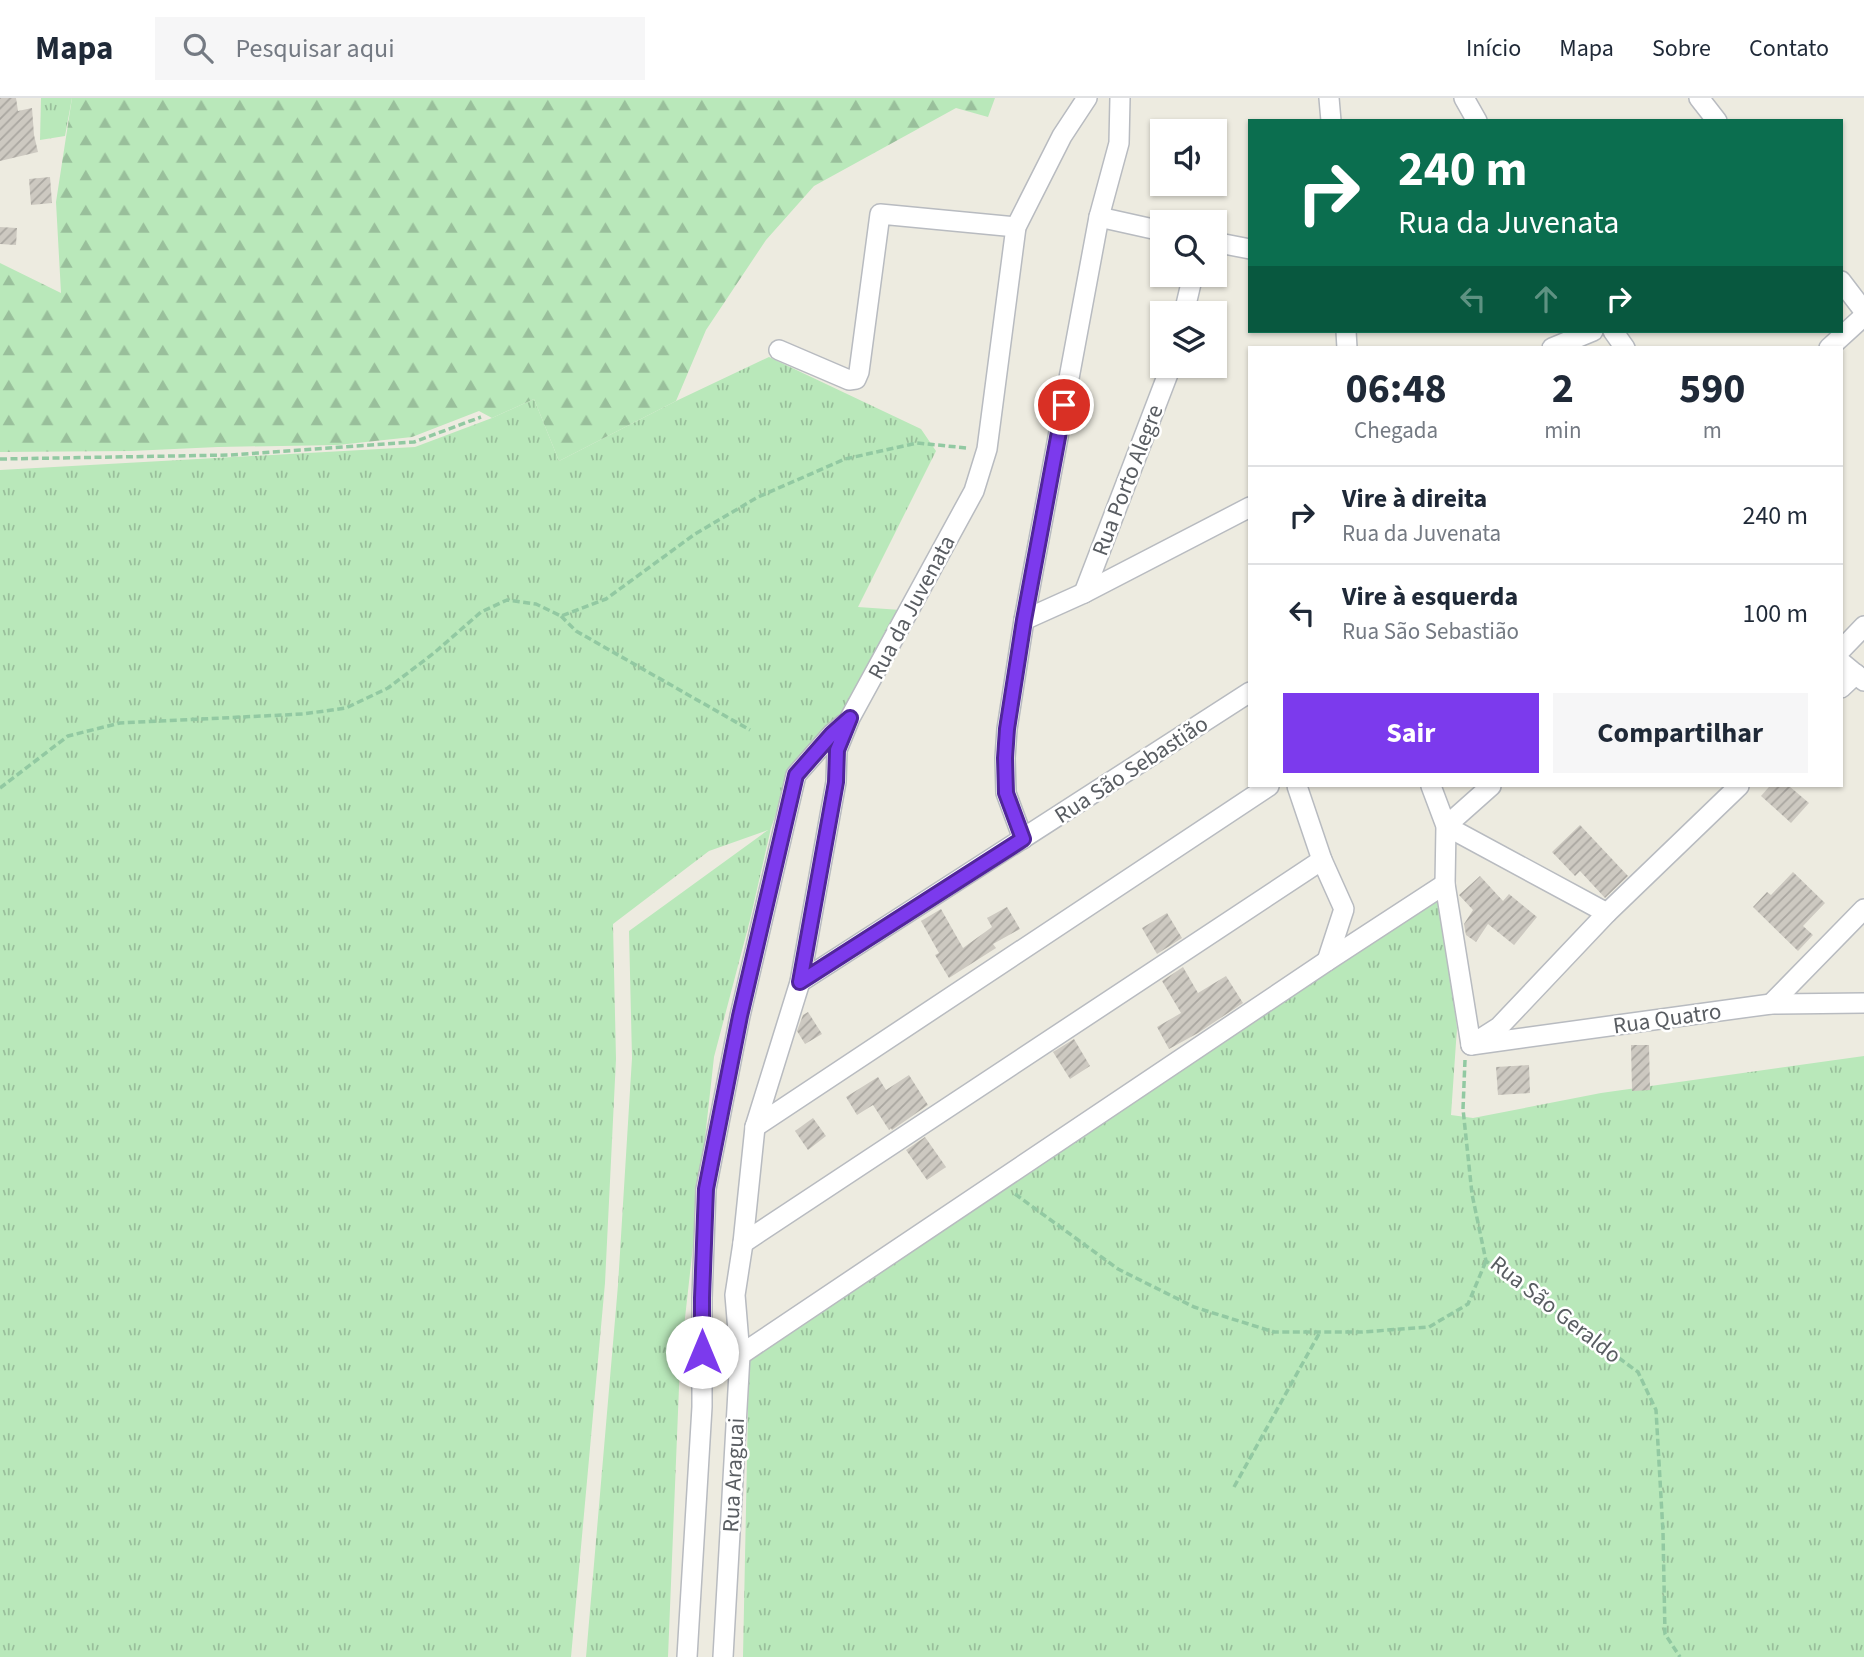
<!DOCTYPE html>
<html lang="pt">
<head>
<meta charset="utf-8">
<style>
	body { margin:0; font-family:"Source Sans 3",sans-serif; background:#f6f6f7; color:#1f2937; height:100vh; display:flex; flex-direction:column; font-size:26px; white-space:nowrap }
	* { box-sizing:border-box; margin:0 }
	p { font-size:23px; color:#747a83 }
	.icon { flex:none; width:38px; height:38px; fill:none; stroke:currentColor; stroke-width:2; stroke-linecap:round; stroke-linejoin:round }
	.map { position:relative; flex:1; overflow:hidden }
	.details { position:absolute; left:1248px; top:248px; width:595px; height:441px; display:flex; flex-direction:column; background:#fff; border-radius:0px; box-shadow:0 2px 5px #0004 }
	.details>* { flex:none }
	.banner { position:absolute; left:1248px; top:21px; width:595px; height:214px; border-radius:0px; box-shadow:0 2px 5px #0004; background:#0b6e4f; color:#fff; overflow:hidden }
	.buttons { position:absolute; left:1150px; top:21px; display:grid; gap:14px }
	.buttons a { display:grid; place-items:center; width:77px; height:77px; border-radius:0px; background:#fff; box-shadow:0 2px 5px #0004; font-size:35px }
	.pin { position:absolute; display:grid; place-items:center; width:60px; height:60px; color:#fff; margin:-30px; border:4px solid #fff; border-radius:50%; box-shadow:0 2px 7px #0007 }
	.me { position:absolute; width:77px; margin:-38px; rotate:0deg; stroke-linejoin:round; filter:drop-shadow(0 0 5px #0008) }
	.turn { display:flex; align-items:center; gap:24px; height:147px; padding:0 35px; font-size:32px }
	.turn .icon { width:91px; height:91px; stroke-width:2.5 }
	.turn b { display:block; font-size:49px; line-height:60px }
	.lanes { display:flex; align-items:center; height:66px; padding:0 35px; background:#0003; justify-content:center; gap:35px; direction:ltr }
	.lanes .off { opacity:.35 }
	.eta { display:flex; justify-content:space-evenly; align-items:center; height:119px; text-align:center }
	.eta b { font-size:42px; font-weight:700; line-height:49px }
	.cta { display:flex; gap:14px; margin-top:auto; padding:14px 35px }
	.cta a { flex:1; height:80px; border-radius:0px; background:#7c3aed; color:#fff; font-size:28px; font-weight:700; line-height:80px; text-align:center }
	.cta a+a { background:#f6f6f7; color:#1f2937 }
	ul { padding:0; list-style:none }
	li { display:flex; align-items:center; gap:21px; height:98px; padding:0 35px; border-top:2px solid #e0e1e3 }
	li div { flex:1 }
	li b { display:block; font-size:26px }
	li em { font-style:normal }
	header { display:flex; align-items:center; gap:42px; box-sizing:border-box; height:98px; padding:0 35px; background:#fff; border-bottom:2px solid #e0e1e3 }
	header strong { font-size:33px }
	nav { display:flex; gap:38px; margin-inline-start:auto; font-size:24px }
	.search { width:490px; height:63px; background:#f6f6f7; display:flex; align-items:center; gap:18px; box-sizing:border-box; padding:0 24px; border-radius:0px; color:#747a83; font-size:26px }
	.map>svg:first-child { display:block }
</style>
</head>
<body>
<header>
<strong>Mapa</strong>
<div class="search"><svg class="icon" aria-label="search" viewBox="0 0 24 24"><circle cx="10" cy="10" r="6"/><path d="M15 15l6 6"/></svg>Pesquisar aqui</div>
<nav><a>Início</a><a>Mapa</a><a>Sobre</a><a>Contato</a></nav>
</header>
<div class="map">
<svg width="1864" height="1559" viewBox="0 0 1864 1559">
	<defs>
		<pattern id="grass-tufts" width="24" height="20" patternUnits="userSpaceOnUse" patternTransform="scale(1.75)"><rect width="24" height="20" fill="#b9e8ba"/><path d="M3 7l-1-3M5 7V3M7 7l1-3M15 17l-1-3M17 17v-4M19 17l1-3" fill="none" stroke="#99bf9b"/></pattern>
		<pattern id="forest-firs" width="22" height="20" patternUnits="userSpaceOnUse" patternTransform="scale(1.75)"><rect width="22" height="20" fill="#b9e8ba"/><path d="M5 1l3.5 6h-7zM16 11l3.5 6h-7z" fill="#99bf9b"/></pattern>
		<pattern id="building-hatch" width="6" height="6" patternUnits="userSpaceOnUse" patternTransform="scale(1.75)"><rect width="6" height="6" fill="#cdc9c1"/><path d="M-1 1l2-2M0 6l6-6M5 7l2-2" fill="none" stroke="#a9a6a0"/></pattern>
	</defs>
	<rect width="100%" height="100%" fill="#edebe0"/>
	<!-- grass -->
	<g fill="url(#grass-tufts)">
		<polygon points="41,0 72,0 65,38 40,42"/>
		<polygon points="769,259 921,331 936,353 858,509 901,512 840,617 790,675 771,730 750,822 714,959 680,1265 668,1559 586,1559 618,1187 632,960 629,833 768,732 709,753 613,826 616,961 605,1185 571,1559 0,1559 0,372 415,349 492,320 534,301 559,363 676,303"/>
		<polygon points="1441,801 1457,930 1451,1017 1473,1020 1601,995 1864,958 1864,1559 743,1559 749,1261 1226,940"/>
	</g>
	<!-- forest -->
	<polygon fill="url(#forest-firs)" points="72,0 995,0 988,19 956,10 814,88 766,142 706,232 676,303 559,363 534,301 492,320 479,313 412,339 338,347 218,349 131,353 0,354 0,165 61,195 56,104"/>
	<!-- building -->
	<g fill="url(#building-hatch)">
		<polygon points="0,0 16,0 18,13 32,10 34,37 38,54 0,63"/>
		<polygon points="50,79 52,105 31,107 29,81"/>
		<polygon points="0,129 17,130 16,147 0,146"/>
		<polygon points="1770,688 1789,688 1809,705 1791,725 1761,698"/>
		<polygon points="1580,727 1628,778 1605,800 1580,773 1575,778 1552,754"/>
		<polygon points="1793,774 1825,805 1803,828 1813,837 1798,853 1753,809 1767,794 1771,797"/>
		<polygon points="1480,778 1503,803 1509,796 1537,819 1514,847 1488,826 1476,844 1466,837 1464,826 1473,812 1459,797"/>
		<polygon points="1007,809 1020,831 993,846 996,850 949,880 935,857 939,855 921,823 941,811 963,850 992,829 987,820"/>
		<polygon points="1167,815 1182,840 1157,856 1142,830"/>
		<polygon points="1183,869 1198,895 1226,878 1243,905 1198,935 1169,951 1157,929 1181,915 1162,883"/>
		<polygon points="808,914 822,936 805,946 797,933 803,917"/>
		<polygon points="1074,941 1090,968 1070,981 1053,954"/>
		<polygon points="1631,947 1649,947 1650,992 1632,993"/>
		<polygon points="1529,967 1530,995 1498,997 1496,969"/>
		<polygon points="909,977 928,1007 892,1032 891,1030 889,1032 873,1007 857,1017 846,999 878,979 886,992"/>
		<polygon points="813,1020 826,1038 808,1052 795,1033"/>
		<polygon points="925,1039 946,1069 927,1082 906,1052"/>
	</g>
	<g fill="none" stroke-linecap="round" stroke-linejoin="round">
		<defs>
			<g id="minor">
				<polyline points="1329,0 1331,23"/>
				<polyline points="1464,0 1477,23"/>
				<polyline points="1699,0 1717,23"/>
				<polyline points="1099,119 1162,133"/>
				<polyline points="1214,144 1250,151"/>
				<polyline points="1841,183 1864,213"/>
				<polyline points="1184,215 1193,177"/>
				<polyline points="1346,233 1347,250"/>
				<polyline points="1613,233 1625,250"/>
				<polyline points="1552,250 1593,233"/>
				<polyline points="1829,250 1864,218"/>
				<polyline points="779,252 849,282 856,281 859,274 880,116 1016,129"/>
				<polyline points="1084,495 1171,268"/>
				<polyline points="1024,522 1084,495 1250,409"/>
				<polyline points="1841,552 1864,528"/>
				<polyline points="1841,564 1864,583"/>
				<polyline points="1841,590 1856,576"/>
				<polyline points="1297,688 1322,762 1344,811 1327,863"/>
				<polyline points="1431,688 1446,728 1445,786 1471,947"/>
				<polyline points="1491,688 1446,728 1607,815"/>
				<polyline points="1023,741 1006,695 1005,660 1007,631 1024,522 1099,119 1119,45 1120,0"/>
				<polyline points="800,884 1250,594"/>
				<polyline points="1771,906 1864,811"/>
				<polyline points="1477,943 1499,929 1607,815 1739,688"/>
				<polyline points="1471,947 1771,906 1864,905"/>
				<polyline points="755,1029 1269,688"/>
				<polyline points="743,1145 1322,762"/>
				<polyline points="740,1257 1327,863 1445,786"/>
				<polyline points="687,1559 702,1309 702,1200 706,1091 740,918 796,677 832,636 844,626"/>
				<polyline points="723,1559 740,1257 735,1197 743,1145 755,1029 800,884 836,684 837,652 850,620 974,393 987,351 1016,129 1062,38 1087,0"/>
			</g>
		</defs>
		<!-- minor casing -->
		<use href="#minor" stroke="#b8bbc0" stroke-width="22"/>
		<!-- path -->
		<g stroke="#92c9a2" stroke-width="3.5" stroke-dasharray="7 3.5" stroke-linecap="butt">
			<polyline points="0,361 230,357 414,344 481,319"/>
			<polyline points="561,518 576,533 750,632"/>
			<polyline points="0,690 68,638 120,625 303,616 346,610 388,590 434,555 481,514 507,502 536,506 561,518 606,501 695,436 758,399 845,361 917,345 967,350"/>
			<polyline points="1465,962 1463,1011 1472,1096 1486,1163 1638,1274 1656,1312 1663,1434 1665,1536 1680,1559"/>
			<polyline points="1015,1096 1118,1171 1194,1209 1274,1234 1362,1234 1429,1229 1468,1206 1486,1163"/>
			<polyline points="1234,1389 1320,1234"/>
		</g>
		<!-- minor -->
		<use href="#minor" stroke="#fff" stroke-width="19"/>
	</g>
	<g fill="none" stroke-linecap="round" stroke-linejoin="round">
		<defs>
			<polyline id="route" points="702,1254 702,1200 706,1091 740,918 796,677 832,636 850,620 837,652 836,684 800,884 1023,741 1006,695 1005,660 1007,631 1024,522 1064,307"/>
		</defs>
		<!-- route casing -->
		<use href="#route" stroke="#51269a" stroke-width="18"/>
		<!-- route -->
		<use href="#route" stroke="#7c3aed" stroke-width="12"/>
	</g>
	<g text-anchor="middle" stroke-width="5" stroke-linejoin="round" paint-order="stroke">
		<!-- street labels -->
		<g font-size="23" fill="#595d62" stroke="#fff">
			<text transform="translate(1127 382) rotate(-69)" y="8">Rua Porto Alegre</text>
			<text transform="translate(911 509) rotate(-62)" y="8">Rua da Juvenata</text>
			<text transform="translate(1131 671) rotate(-33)" y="8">Rua São Sebastião</text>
			<text transform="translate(1667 920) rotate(-8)" y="8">Rua Quatro</text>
			<text transform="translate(1556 1211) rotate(38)" y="8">Rua São Geraldo</text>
			<text transform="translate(733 1377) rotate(-87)" y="8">Rua Araguai</text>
		</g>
	</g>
</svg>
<div class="buttons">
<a><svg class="icon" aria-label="sound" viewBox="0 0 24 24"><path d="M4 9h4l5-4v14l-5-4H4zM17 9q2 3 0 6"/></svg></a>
<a><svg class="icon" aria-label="search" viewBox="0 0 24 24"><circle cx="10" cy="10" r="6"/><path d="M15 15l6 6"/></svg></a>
<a><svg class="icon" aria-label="layers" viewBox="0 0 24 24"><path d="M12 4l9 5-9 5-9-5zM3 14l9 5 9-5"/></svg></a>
</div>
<div class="pin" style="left:1064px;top:307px;background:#d93025"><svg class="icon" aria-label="arrive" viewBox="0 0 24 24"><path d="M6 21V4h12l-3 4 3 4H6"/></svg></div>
<svg class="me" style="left:702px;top:1254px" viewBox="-20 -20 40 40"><circle r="19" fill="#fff"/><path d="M0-13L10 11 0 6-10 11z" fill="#7c3aed"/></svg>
<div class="banner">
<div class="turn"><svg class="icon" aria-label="right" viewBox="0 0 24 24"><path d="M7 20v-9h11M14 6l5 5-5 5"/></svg><div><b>240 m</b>Rua da Juvenata</div></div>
<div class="lanes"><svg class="icon off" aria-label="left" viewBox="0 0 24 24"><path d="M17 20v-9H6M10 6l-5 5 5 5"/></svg><svg class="icon off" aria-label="ahead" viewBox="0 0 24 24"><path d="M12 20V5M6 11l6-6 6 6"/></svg><svg class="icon" aria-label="right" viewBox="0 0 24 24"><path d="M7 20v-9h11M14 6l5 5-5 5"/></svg></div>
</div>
<section class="details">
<div class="eta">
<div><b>06:48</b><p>Chegada</p></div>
<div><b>2</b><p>min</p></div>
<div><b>590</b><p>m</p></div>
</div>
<ul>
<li><svg class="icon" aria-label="right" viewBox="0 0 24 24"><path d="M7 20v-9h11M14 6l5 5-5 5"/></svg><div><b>Vire à direita</b><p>Rua da Juvenata</p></div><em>240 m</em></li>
<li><svg class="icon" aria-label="left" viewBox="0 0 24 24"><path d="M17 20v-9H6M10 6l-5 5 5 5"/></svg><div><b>Vire à esquerda</b><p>Rua São Sebastião</p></div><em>100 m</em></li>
</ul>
<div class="cta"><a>Sair</a><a>Compartilhar</a></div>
</section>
</div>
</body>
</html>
